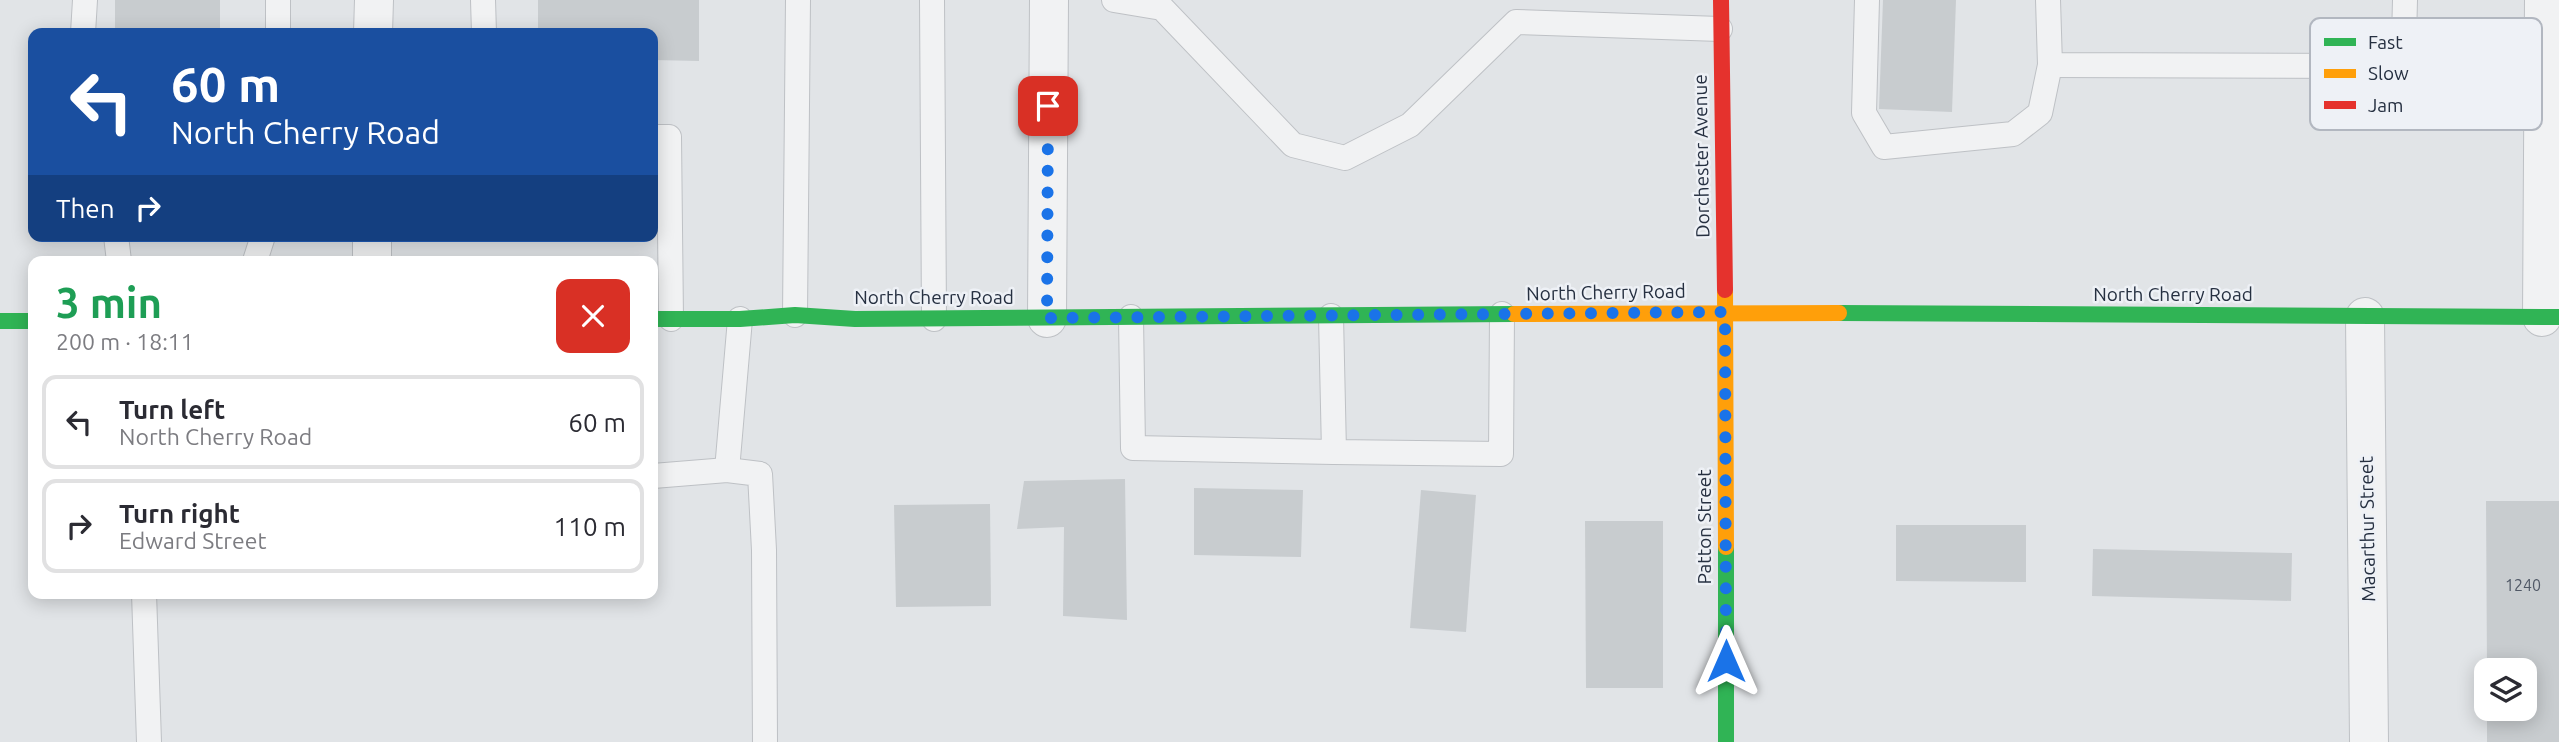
<!DOCTYPE html>
<html lang="en">
<head>
<meta charset="utf-8">
<style>
	body { margin:0; font-family:Ubuntu,sans-serif; background:#f2f2f3; color:#2b2b33; height:100vh; display:flex; flex-direction:column; font-size:26px; white-space:nowrap }
	* { box-sizing:border-box; margin:0 }
	p { font-size:23px; color:#7c7c81 }
	.icon { flex:none; width:38px; height:38px; fill:none; stroke:currentColor; stroke-width:2; stroke-linecap:round; stroke-linejoin:round }
	.map { position:relative; flex:1; overflow:hidden }
	.details { position:absolute; left:28px; top:256px; width:630px; height:343px; display:flex; flex-direction:column; background:#fff; border-radius:14px; box-shadow:0 4px 18px #0003 }
	.details>* { flex:none }
	.guide { position:absolute; left:28px; top:28px; width:630px; height:214px; border-radius:14px; box-shadow:0 4px 18px #0003; background:#1a4fa0; color:#fff; overflow:hidden }
	.controls { position:absolute; left:2474px; top:658px; display:grid; gap:14px }
	.controls a { display:grid; place-items:center; width:63px; height:63px; border-radius:14px; background:#fff; box-shadow:0 4px 18px #0003; font-size:35px }
	.pin { position:absolute; display:grid; place-items:center; width:60px; height:60px; color:#fff; margin:-30px; border-radius:14px; box-shadow:0 4px 10px #0006 }
	.me { position:absolute; width:77px; margin:-38px; rotate:0deg; stroke-linejoin:round; filter:drop-shadow(0 0 5px #0008) }
	.turn { display:flex; align-items:center; gap:24px; height:147px; padding:0 28px; font-size:32px }
	.turn .icon { width:91px; height:91px; stroke-width:2.5 }
	.turn b { display:block; font-size:49px; line-height:60px }
	.then { display:flex; align-items:center; height:66px; padding:0 28px; background:#0003; gap:14px; font-size:26px }
	.round { display:grid; place-items:center; flex:none; width:74px; height:74px; border-radius:14px; background:#f2f2f3 }
	.summary { display:flex; align-items:center; justify-content:space-between; height:119px; padding:0 28px }
	h1 { font-size:42px; font-weight:700; line-height:52px; color:#1e9e55 }
	ul { padding:0; list-style:none }
	li { display:flex; align-items:center; gap:21px; height:94px; margin:0 14px 10px; padding:0 14px; border:4px solid #e1e1e2; border-radius:14px }
	li div { flex:1 }
	li b { display:block; font-size:26px }
	li em { font-style:normal }
	.map>svg:first-child { display:block }
</style>
</head>
<body>
<div class="map">
<svg width="2559" height="742" viewBox="0 0 2559 742">
	<rect width="100%" height="100%" fill="#e1e4e7"/>
	<!-- building -->
	<g fill="#c8cccf">
		<rect x="115" y="0" width="105" height="33"/>
		<polygon points="538,0 699,0 699,61 653,60 653,33 538,33"/>
		<polygon points="1883,0 1956,0 1952,112 1879,109"/>
		<polygon points="1125,479 1127,620 1063,616 1064,527 1017,529 1024,481"/>
		<polygon points="1194,488 1303,490 1301,557 1194,555"/>
		<polygon points="1421,490 1476,495 1466,632 1410,628"/>
		<polygon points="2486,501 2559,501 2559,742 2487,742 2487,709 2525,709 2525,670 2487,670"/>
		<polygon points="990,504 991,606 896,607 894,505"/>
		<polygon points="1585,521 1663,521 1663,688 1586,688"/>
		<polygon points="1896,525 2026,525 2026,582 1896,581"/>
		<polygon points="2093,549 2292,553 2291,601 2092,596"/>
	</g>
	<g fill="none" stroke-linecap="round" stroke-linejoin="round">
		<defs>
			<g id="lane">
				<polyline points="483,0 484,33"/>
				<polyline points="932,0 934,319"/>
				<polyline points="1114,0 1162,8 1293,145 1345,158 1410,125 1516,22 1720,29"/>
				<polyline points="1867,0 1864,113 1884,147 2013,134 2040,113 2050,65"/>
				<polyline points="2048,0 2050,65 2370,66 2404,39 2405,0"/>
				<polyline points="83,33 85,0"/>
				<polyline points="278,33 278,0"/>
				<polyline points="653,137 669,137 671,319"/>
				<polyline points="116,236 119,261"/>
				<polyline points="255,261 263,236"/>
				<polyline points="795,315 798,0"/>
				<polyline points="1331,316 1334,452 1501,454 1502,314"/>
				<polyline points="1131,317 1133,448 1334,452"/>
				<polyline points="727,470 740,319"/>
				<polyline points="653,476 727,470 760,474 764,550 765,742"/>
				<polyline points="144,593 149,742"/>
			</g>
			<g id="street">
				<polyline points="373,33 374,0"/>
				<polyline points="372,261 372,236"/>
				<polyline points="2365,317 2369,742"/>
				<polyline points="2542,317 2544,0"/>
				<polyline points="1047,318 1049,0"/>
			</g>
		</defs>
		<!-- lane casing -->
		<use href="#lane" stroke="#bec1c5" stroke-width="26"/>
		<!-- street casing -->
		<use href="#street" stroke="#bec1c5" stroke-width="40"/>
		<!-- lane -->
		<use href="#lane" stroke="#f1f2f3" stroke-width="24"/>
		<!-- street -->
		<use href="#street" stroke="#f1f2f3" stroke-width="38"/>
		<!-- fast -->
		<g stroke="#30b455" stroke-width="16">
			<polyline points="1839,313 2559,317"/>
			<polyline points="653,319 740,319 795,315 855,319 1514,314"/>
			<polyline points="0,321 33,321"/>
			<polyline points="1726,547 1726,742"/>
		</g>
		<!-- slow -->
		<g stroke="#ff9f0a" stroke-width="16">
			<polyline points="1725,290 1726,547"/>
			<polyline points="1514,314 1839,313"/>
		</g>
		<!-- jam -->
		<polyline stroke="#e5322d" stroke-width="16" points="1721,0 1725,290"/>
	</g>
	<g fill="none" stroke-linecap="round" stroke-linejoin="round">
		<!-- route -->
		<polyline stroke="#1a73e8" stroke-width="12" stroke-dasharray="0 21.6" points="1048,106 1047,318 1725,312 1726,661"/>
	</g>
	<g text-anchor="middle" stroke-width="5" stroke-linejoin="round" paint-order="stroke">
		<!-- number labels -->
		<g font-size="16" fill="#505866">
			<text x="2523" y="591">1240</text>
		</g>
		<!-- street labels -->
		<g font-size="19" fill="#263041" stroke="#eef1f6">
			<text transform="translate(1701 156) rotate(-91)" y="7">Dorchester Avenue</text>
			<text transform="translate(1606 292) rotate(-1)" y="7">North Cherry Road</text>
			<text x="2173" y="301">North Cherry Road</text>
			<text x="934" y="304">North Cherry Road</text>
			<text transform="translate(1704 527) rotate(-90)" y="7">Patton Street</text>
			<text transform="translate(2367 529) rotate(-91)" y="7">Macarthur Street</text>
		</g>
	</g>
	<!-- legend -->
	<rect x="2310" y="18" width="232" height="112" rx="10" fill="#eef1f6" stroke="#b2b7c0" stroke-width="2"/>
	<rect x="2324" y="38" width="32" height="8" fill="#30b455"/>
	<rect x="2324" y="69" width="32" height="9" fill="#ff9f0a"/>
	<rect x="2324" y="101" width="32" height="8" fill="#e5322d"/>
	<g font-size="19" fill="#263041">
		<text x="2368" y="49">Fast</text>
		<text x="2368" y="80">Slow</text>
		<text x="2368" y="112">Jam</text>
	</g>
</svg>
<div class="controls">
<a><svg class="icon" aria-label="layers" viewBox="0 0 24 24"><path d="M12 4l9 5-9 5-9-5zM3 14l9 5 9-5"/></svg></a>
</div>
<div class="pin" style="left:1048px;top:106px;background:#d93025"><svg class="icon" aria-label="arrive" viewBox="0 0 24 24"><path d="M6 21V4h12l-3 4 3 4H6"/></svg></div>
<svg class="me" style="left:1726px;top:661px" viewBox="-20 -20 40 40"><path d="M0-17L14 15 0 8-14 15z" fill="#1a73e8" stroke="#fff" stroke-width="4"/></svg>
<div class="guide">
<div class="turn"><svg class="icon" aria-label="left" viewBox="0 0 24 24"><path d="M17 20v-9H6M10 6l-5 5 5 5"/></svg><div><b>60 m</b>North Cherry Road</div></div>
<div class="then">Then<svg class="icon" aria-label="right" viewBox="0 0 24 24"><path d="M7 20v-9h11M14 6l5 5-5 5"/></svg></div>
</div>
<section class="details">
<div class="summary"><div><h1>3 min</h1><p>200 m · 18:11</p></div><a class="round" style="background:#d93025;color:#fff"><svg class="icon" aria-label="close" viewBox="0 0 24 24"><path d="M6 6l12 12M18 6L6 18"/></svg></a></div>
<ul>
<li><svg class="icon" aria-label="left" viewBox="0 0 24 24"><path d="M17 20v-9H6M10 6l-5 5 5 5"/></svg><div><b>Turn left</b><p>North Cherry Road</p></div><em>60 m</em></li>
<li><svg class="icon" aria-label="right" viewBox="0 0 24 24"><path d="M7 20v-9h11M14 6l5 5-5 5"/></svg><div><b>Turn right</b><p>Edward Street</p></div><em>110 m</em></li>
</ul>
</section>
</div>
</body>
</html>
